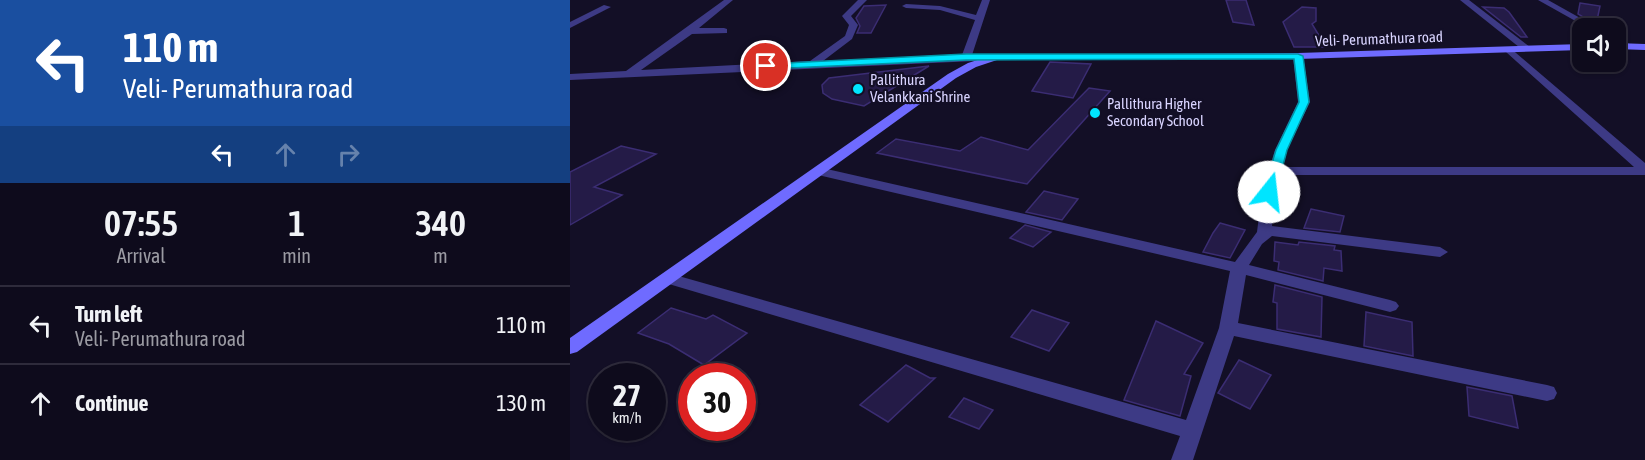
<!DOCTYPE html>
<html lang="en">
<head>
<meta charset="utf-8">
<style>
	body { margin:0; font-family:"Asap Condensed",sans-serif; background:#171425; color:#f1f3f6; height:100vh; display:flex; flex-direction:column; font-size:22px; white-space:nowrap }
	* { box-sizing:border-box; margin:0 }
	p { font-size:20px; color:#9b9ba3 }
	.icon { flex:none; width:33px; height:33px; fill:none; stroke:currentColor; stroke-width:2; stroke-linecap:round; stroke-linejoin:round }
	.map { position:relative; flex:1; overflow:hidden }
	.drawer { display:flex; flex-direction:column; background:#0e0b1c; width:570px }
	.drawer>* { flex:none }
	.guide { background:#1a4fa0; color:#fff; overflow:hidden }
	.buttons { position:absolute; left:1002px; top:18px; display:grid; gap:12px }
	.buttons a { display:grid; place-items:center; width:54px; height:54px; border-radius:12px; background:#0e0b1c; box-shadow:0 2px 4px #0004,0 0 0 2px #2e2b3b; font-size:30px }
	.speed { position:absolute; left:18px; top:363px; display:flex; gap:12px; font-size:30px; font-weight:700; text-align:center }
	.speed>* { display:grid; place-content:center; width:78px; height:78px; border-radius:50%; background:#0e0b1c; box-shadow:0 2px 4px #0004,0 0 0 2px #2e2b3b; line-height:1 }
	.speed small { font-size:15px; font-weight:400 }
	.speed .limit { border:9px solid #d22; background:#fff; color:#111 }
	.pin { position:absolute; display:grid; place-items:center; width:51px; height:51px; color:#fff; margin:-26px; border:3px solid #fff; border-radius:50%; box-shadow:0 2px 6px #0007 }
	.me { position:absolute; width:66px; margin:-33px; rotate:16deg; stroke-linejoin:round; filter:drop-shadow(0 0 4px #0008) }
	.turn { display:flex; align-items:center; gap:21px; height:126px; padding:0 24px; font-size:27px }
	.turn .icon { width:78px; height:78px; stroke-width:2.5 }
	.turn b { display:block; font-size:42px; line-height:51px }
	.lanes { display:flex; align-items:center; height:57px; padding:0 24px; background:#0003; justify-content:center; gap:30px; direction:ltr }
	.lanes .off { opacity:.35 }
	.eta { display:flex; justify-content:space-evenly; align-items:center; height:102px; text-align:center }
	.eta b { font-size:36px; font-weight:600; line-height:42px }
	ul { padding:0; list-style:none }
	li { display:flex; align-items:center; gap:18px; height:78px; padding:0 24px; border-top:2px solid #2e2b3b }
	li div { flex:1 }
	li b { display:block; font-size:22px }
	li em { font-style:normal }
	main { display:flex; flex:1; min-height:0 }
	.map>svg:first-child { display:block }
</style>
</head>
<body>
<main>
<section class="drawer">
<div class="guide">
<div class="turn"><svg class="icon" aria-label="left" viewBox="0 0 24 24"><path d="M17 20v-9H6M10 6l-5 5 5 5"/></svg><div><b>110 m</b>Veli- Perumathura road</div></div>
<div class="lanes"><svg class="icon" aria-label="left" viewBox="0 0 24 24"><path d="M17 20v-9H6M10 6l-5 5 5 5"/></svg><svg class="icon off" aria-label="ahead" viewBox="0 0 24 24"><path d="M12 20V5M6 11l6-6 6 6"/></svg><svg class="icon off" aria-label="right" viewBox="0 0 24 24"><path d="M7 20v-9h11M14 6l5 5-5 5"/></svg></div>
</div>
<div class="eta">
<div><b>07:55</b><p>Arrival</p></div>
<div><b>1</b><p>min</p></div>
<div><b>340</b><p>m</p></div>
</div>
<ul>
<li><svg class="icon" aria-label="left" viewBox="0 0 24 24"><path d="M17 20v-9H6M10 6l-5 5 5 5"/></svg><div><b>Turn left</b><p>Veli- Perumathura road</p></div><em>110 m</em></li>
<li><svg class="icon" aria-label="ahead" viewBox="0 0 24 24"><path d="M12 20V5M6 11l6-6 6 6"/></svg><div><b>Continue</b></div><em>130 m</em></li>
</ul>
</section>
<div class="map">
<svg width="1075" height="460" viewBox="0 0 1075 460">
	<rect width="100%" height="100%" fill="#130f26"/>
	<!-- building -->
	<g fill="#241b47" stroke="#3b2d73" stroke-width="1.5">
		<polygon points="656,0 676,0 684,25 663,22"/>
		<polygon points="1010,3 1030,6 1026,25 1008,14"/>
		<polygon points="316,5 301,33 287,33 290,26 286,18 294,6"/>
		<polygon points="732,7 746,8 746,21 742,24 756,47 724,47 713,22"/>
		<polygon points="913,7 934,8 939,12 957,37 951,37"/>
		<polygon points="480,62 521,64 503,98 462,91"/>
		<polygon points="359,66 294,106 262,99 253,93 252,85 259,78"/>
		<polygon points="519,88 540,91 457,184 307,153 326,139 390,151 411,137 458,150"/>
		<polygon points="51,146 86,154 24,187 52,195 0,225 0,172"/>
		<polygon points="474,191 508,199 492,220 456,212"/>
		<polygon points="741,209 774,216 770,232 734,228"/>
		<polygon points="650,223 675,230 660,258 633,252 643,233"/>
		<polygon points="455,225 481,232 463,247 440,238"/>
		<polygon points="705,242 728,245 729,242 765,246 764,250 771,251 772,271 754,268 753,281 708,270 709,262 704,261"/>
		<polygon points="705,285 752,297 751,337 707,329 707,303 703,302"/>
		<polygon points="101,308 136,319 143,315 177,333 134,365 99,344 68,333"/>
		<polygon points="462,310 499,323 479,351 441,337"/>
		<polygon points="796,312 842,322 843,356 794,346"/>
		<polygon points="586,321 633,343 614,374 621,376 610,416 554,400"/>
		<polygon points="669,360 701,375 680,409 648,393"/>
		<polygon points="336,365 360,378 365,378 318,422 290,405"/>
		<polygon points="897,387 942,396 948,428 899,416"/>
		<polygon points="394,398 423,410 409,429 379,417"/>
	</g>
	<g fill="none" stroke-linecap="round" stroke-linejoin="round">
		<!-- minor -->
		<g fill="#3d3a85" fill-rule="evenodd">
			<polygon points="154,0 163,0 129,28 154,28 157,29 157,33 122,34 71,70 240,61 275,36 279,25 272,16 288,0 297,0 281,16 288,25 282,39 253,61 392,55 405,20 370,10 336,8 332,6 336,4 370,6 406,15 412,0 420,0 402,55 426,54 431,57 426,60 0,80 0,74 56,71"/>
			<polygon points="890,0 899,0 960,47 960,51 954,51"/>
			<polygon points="968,0 978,0 1028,28 1018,28"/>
			<polygon points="34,5 41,7 0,28 0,22"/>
			<polygon points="1046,37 1059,44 1059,48 1053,48 1046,44"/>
			<polygon points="939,47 1075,163 1075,175 711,175 706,192 702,226 870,247 878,252 870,257 702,236 692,244 679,265 820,300 826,302 829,306 826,310 820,312 676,275 668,323 977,385 984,387 987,393 984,399 977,401 664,336 623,460 601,460 610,436 92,282 90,278 92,274 98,273 616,420 649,328 660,271 248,175 241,171 248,167 665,262 687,232 692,192 705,150 728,102 723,56 728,53 733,56 740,102 717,150 713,167 1064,167 936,52 934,50"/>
		</g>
		<!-- secondary -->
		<g fill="#6f6bff" fill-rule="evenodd">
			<polygon points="1046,43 1075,44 1075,50 1046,49"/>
			<polygon points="1012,44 1012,50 728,59 427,60 406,67 386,78 7,352 0,354 0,338 378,74 398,63 423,55 728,53"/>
		</g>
	</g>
	<!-- route -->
	<polygon fill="#00e5ff" stroke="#0095a6" stroke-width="1.5" points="396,54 728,54 733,56 739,102 717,150 706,192 699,196 693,192 706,150 729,102 724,59 396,60 196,69 191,66 196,64"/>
	<!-- markers -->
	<g fill="#00e5ff" stroke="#130f26" stroke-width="2">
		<circle cx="288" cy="89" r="6"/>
		<circle cx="525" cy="113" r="6"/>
	</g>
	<g text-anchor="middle" stroke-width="4.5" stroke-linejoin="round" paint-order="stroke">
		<!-- far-street labels -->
		<g font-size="15" fill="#d9d4ff" stroke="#130f26">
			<text transform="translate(809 39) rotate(-2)" y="5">Veli- Perumathura road</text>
		</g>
		<!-- far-poi labels -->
		<g font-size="15" fill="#d9d4ff" stroke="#130f26" text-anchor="start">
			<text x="300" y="85">Pallithura<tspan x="300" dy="17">Velankkani Shrine</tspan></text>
			<text x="537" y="109">Pallithura Higher<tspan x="537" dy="17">Secondary School</tspan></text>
		</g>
	</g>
</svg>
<div class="buttons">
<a><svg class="icon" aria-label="sound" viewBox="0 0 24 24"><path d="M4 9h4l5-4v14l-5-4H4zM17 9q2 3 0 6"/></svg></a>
</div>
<div class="speed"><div>27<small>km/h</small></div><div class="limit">30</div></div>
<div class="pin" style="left:196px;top:66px;background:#d93025"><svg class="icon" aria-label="arrive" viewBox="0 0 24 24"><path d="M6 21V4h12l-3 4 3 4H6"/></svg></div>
<svg class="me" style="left:699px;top:192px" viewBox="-20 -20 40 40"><circle r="19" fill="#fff"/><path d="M0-13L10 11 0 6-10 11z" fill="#00e5ff"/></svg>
</div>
</main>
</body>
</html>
